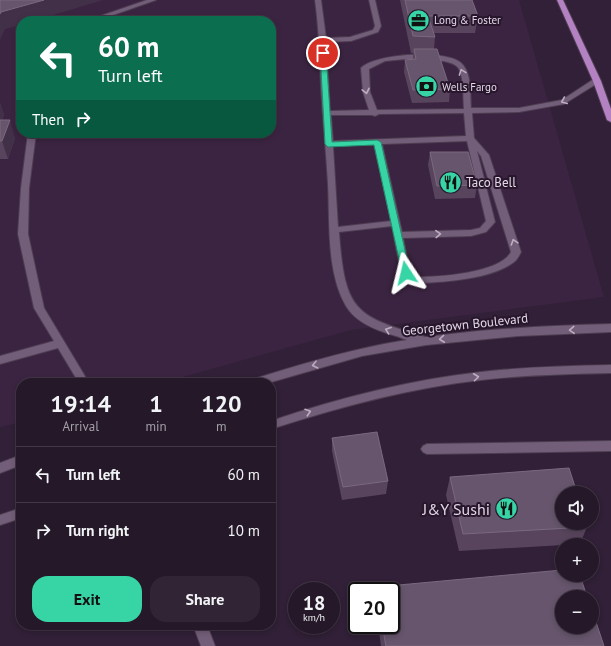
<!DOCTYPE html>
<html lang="en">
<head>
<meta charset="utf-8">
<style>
	body { margin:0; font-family:"PT Sans",sans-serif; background:#312535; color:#f1f3f6; height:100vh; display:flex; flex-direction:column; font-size:15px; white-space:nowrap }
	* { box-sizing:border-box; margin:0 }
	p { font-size:13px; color:#a3a0a8 }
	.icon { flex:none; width:22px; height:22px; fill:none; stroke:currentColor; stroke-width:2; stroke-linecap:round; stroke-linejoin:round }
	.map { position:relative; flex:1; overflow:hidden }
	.side { position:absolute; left:16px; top:378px; width:260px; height:252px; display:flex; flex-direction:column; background:#251829; border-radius:16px; box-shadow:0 2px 6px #0003,0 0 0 1px #423746 }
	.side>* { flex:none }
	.top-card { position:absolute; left:16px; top:16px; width:260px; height:122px; border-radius:16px; box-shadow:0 2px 6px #0003,0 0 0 1px #423746; background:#0b6e4f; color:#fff; overflow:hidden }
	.fabs { position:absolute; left:555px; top:486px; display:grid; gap:8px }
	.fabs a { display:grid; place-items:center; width:44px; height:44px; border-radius:50%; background:#251829; box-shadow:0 2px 6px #0003,0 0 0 1px #423746; font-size:20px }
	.speed { position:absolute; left:288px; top:582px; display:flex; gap:8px; font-size:20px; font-weight:700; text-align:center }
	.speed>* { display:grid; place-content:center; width:52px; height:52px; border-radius:50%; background:#251829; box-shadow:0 2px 6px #0003,0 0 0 1px #423746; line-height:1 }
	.speed small { font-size:10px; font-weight:400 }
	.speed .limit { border:2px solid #111; border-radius:6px; background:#fff; color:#111 }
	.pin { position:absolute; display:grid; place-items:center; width:34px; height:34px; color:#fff; margin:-17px; border:2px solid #fff; border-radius:50%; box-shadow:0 1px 4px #0007 }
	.me { position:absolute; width:44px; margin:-22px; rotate:350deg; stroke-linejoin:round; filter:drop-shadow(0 0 3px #0008) }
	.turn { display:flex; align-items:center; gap:14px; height:84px; padding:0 16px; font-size:18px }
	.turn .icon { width:52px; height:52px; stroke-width:2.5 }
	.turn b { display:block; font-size:28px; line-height:34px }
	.then { display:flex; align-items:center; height:38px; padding:0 16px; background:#0003; gap:8px; font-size:15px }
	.eta { display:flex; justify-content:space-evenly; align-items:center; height:68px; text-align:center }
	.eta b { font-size:24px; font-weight:600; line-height:28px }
	.primary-button { display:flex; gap:8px; margin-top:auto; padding:8px 16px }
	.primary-button a { flex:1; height:46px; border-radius:16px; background:#37d4a6; color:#111; font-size:16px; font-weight:600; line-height:46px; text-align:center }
	.primary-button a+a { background:#312535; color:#f1f3f6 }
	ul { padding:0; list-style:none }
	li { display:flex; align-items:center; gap:12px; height:56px; padding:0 16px; border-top:1px solid #423746 }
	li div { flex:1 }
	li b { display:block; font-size:15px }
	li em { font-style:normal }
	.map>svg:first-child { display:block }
</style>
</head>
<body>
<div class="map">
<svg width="611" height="646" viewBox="0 0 611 646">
	<rect width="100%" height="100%" fill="#312037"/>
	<!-- built -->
	<path fill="#3b2441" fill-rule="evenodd" d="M0 0H519L604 297 351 330 161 383H21V422L0 427ZM21 21H271V133H21Z"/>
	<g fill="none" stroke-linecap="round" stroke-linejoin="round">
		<defs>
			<g id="lane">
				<polygon points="147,0 156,0 96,21 86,21"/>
				<path d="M315 0H321L326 38 350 37 373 30 375 26 369 0H375L381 26 378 32 351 41 326 42 330 111 369 110 363 92 361 68C376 53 449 49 462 64 472 74 470 95 471 108H519L562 100 594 79 601 81 564 104 519 112 472 113 474 138 489 155 521 252C519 256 517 260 514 262 493 279 441 283 415 283L412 282 401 273 392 226 339 232C345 313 355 316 429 338L430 341 429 344C420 346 405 339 396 336 378 331 356 323 346 306 326 272 330 221 328 184 326 151 323 120 321 88 320 58 319 29 315 0ZM406 59C419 60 456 57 460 71 464 82 463 97 464 109L377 110 370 92 369 69 385 61ZM464 113 466 136 333 141 331 115H372L375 116 379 114ZM467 141 486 221 480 228 471 230 402 232 382 144ZM374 144 391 221 338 227 333 146ZM477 151 481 156 511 252C500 273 440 277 417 277L410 272 403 238 471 236 486 232 495 222Z"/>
				<polygon points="28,133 36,133 29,188 28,234 44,308 89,383 79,383 58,348 0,364 0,356 54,341 34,308 18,234 21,188"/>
				<polygon points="611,441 611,451 427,454 423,452 421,449 423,446 427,444"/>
			</g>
			<polygon id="street" points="193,625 207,625 215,646 201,646"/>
			<g id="secondary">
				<path d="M611 324V332L518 336 426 345 362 356 268 383H250L251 380C295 366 339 353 384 344 458 330 535 326 611 324Z"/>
				<path d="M611 365V373C568 374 524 375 481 380 409 388 339 407 271 429V421C339 398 409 380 481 372 524 367 568 366 611 365Z"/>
				<polygon points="21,455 21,465 0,473 0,463"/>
				<polygon points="21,508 21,518 0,525 0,515"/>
			</g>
			<polygon id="primary" points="557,0 563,0 601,81 611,109 611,122 607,120 593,81"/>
		</defs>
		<!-- lane casing -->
		<use href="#lane" stroke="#4e3e52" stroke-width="2"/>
		<!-- street casing -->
		<use href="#street" stroke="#4e3e52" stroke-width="2"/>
		<!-- secondary casing -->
		<use href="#secondary" stroke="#4e3e52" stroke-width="2"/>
		<!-- primary casing -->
		<use href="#primary" stroke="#4e3e52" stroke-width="2"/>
		<!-- lane -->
		<use href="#lane" fill="#735e79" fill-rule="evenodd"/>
		<!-- street -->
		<use href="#street" fill="#735e79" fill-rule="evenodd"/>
		<!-- secondary -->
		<use href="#secondary" fill="#735e79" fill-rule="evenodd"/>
		<!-- primary -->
		<use href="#primary" fill="#b481c3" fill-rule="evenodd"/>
	</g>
	<!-- wall -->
	<g fill="#58455d">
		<polygon points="400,0 472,0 478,16 475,33 434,33 435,37 434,49 450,89 449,102 412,103 404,72 405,60 413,59 413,53 411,53"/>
		<polygon points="0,103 4,115 2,120 15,138 8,159 0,159"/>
		<polygon points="430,152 477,185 475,198 435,199 428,165"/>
		<polygon points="332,438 388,481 386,494 342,500 332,451"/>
		<polygon points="450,477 587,527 580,544 459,551 446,495"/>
		<polygon points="377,587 604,646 381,646 378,625 391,625 391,591 376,591"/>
	</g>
	<!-- shaded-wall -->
	<g fill="#423048">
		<polygon points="44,0 103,0 33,21 21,21 21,25 5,29 0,40 0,14 1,12"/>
		<polygon points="0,103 4,115 0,124"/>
		<polygon points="10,120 15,138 8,159 2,141"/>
	</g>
	<!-- building -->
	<g fill="#66556c" stroke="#7a697f">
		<polygon points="0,0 44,0 1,12 0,14"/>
		<polygon points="405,0 472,0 478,16 428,16 435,37 413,36"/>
		<polygon points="414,49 437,49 450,89 413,90 405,60 416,59"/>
		<polygon points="0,120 10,120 2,141 0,141"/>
		<polygon points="430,152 468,152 477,185 437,186"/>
		<polygon points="377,432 388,481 343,487 332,438"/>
		<polygon points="569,468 577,493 562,493 562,523 586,523 587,527 463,534 450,477"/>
		<polygon points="562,570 562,575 580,575 587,597 562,597 562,627 592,627 592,610 604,646 386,646 382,625 391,625 391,591 377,591 377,587"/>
	</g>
	<!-- one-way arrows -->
	<defs><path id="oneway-chevron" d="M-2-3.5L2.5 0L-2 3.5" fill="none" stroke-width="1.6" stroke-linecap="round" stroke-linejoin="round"/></defs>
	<g stroke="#bcadc0">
		<use href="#oneway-chevron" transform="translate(462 72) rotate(-110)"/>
		<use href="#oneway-chevron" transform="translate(366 91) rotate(78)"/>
		<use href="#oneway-chevron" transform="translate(564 101) rotate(157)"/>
		<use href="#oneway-chevron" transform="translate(438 234) rotate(-2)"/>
		<use href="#oneway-chevron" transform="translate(514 242) rotate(-108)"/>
		<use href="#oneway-chevron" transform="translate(388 330) rotate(-160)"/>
		<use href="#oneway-chevron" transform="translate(572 330) rotate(177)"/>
		<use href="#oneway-chevron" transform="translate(442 339) rotate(174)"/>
		<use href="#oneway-chevron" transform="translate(315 365) rotate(166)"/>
		<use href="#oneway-chevron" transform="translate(476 377) rotate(-7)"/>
		<use href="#oneway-chevron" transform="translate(308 412) rotate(-18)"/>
	</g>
	<!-- route -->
	<polygon fill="#37d4a6" stroke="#248a6c" points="320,51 326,53 332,142 377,140 381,142 410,273 409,275 403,275 402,273 374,145 328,147 325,144"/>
	<!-- icons -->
	<defs>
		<symbol id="office-disc" viewBox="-11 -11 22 22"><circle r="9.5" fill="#37d4a6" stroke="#27162c"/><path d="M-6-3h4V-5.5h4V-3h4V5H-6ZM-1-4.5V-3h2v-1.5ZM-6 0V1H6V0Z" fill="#111"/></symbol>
		<symbol id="bank-disc" viewBox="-11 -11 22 22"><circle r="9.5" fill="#37d4a6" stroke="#27162c"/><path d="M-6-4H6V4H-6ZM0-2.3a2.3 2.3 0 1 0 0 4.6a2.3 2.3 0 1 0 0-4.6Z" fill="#111"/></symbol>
		<symbol id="restaurant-disc" viewBox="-11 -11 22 22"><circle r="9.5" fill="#37d4a6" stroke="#27162c"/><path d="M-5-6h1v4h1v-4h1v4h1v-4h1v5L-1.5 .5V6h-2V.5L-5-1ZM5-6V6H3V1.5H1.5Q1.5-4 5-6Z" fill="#111"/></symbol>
	</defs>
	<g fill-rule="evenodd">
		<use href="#office-disc" x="406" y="8" width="25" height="25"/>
		<use href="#bank-disc" x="414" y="74" width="25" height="25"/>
		<use href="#restaurant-disc" x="438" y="170" width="25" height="25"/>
		<use href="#restaurant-disc" x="494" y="496" width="25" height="25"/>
	</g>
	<g text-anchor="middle" stroke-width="4" stroke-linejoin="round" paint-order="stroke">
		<!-- far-poi labels -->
		<g font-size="11" fill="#e3d7e6" stroke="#27162c" text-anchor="start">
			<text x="434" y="24">Long &amp; Foster</text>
			<text x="442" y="91">Wells Fargo</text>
		</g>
		<!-- poi labels -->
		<g font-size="13" fill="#e3d7e6" stroke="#27162c" text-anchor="start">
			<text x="466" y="187">Taco Bell</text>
		</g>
		<!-- street labels -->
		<g font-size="13" fill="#e3d7e6" stroke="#27162c">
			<text transform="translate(465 324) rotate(-6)" y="5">Georgetown Boulevard</text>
		</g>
		<!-- near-poi labels -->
		<g font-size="16" fill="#e3d7e6" stroke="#27162c" text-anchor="end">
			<text x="490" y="515">J&amp;Y Sushi</text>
		</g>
	</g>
</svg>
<div class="fabs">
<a><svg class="icon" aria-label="sound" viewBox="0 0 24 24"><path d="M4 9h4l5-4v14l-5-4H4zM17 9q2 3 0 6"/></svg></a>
<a>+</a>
<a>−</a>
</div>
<div class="speed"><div>18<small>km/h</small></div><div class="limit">20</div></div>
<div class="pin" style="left:323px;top:53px;background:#d93025"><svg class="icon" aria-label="arrive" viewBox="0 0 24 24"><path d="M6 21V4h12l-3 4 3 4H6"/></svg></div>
<svg class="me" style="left:406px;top:273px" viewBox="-20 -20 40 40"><path d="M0-17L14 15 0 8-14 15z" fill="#37d4a6" stroke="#fff" stroke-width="4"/></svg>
<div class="top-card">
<div class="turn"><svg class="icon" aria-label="left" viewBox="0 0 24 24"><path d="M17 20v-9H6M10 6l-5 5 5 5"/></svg><div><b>60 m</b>Turn left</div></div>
<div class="then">Then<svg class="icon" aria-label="right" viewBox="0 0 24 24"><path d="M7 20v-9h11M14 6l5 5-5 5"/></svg></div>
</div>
<section class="side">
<div class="eta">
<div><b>19:14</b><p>Arrival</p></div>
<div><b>1</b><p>min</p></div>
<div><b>120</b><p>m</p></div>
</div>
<ul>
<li><svg class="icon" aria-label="left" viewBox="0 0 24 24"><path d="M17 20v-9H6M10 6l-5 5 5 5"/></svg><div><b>Turn left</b></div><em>60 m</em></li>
<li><svg class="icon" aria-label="right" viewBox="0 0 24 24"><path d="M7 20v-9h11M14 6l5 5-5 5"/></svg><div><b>Turn right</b></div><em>10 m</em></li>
</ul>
<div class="primary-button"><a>Exit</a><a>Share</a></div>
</section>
</div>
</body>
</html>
